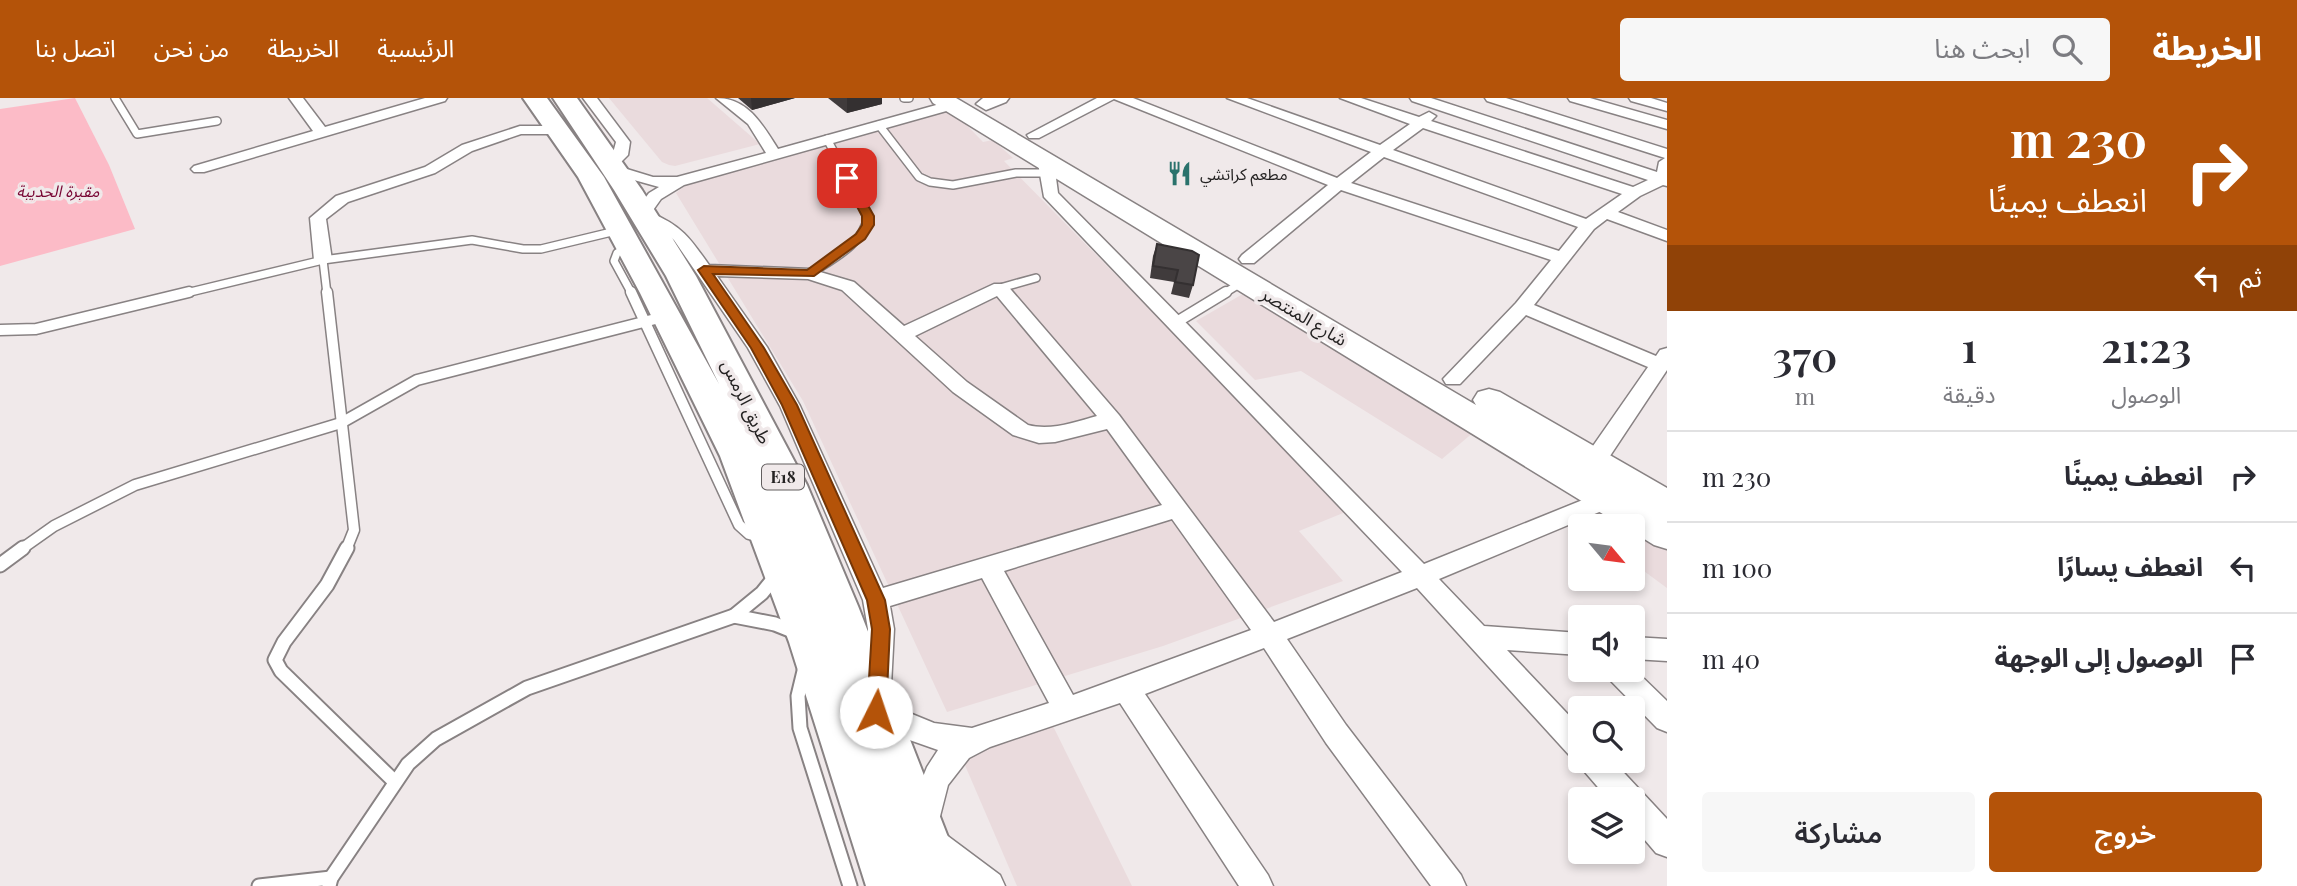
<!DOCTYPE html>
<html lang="ar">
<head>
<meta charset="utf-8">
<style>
	body { margin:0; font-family:"Playfair Display","Noto Sans Arabic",serif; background:#f7f7f7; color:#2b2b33; direction:rtl; height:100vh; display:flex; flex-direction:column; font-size:26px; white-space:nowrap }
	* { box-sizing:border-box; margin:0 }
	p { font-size:23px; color:#7c7c81 }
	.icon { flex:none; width:38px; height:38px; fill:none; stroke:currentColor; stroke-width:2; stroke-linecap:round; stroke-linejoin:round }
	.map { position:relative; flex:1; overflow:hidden; direction:ltr }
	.drawer { display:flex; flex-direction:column; background:#fff; width:630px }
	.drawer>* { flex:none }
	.banner { background:#b45309; color:#fff; overflow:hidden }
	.needle { width:46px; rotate:119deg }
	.controls { position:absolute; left:1568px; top:416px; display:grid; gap:14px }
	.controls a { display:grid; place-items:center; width:77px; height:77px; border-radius:7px; background:#fff; box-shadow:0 4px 10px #0003; font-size:35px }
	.pin { position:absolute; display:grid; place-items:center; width:60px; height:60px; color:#fff; margin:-30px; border-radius:14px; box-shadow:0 4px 10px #0006 }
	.me { position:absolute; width:77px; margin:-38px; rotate:4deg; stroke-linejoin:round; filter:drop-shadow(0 0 5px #0008) }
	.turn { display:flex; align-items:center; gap:24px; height:147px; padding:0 35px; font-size:32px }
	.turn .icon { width:91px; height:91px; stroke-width:2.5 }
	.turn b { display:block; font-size:49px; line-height:60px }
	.then { display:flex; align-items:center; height:66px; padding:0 35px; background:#0003; gap:14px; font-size:26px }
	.eta { display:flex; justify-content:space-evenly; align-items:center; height:119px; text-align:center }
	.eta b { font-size:42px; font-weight:600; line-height:49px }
	.cta { display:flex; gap:14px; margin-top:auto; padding:14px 35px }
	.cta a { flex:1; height:80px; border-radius:7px; background:#b45309; color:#fff; font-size:28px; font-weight:600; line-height:80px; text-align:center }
	.cta a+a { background:#f7f7f7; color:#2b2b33 }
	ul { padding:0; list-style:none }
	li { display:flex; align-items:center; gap:21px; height:91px; padding:0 35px; border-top:2px solid #e1e1e2 }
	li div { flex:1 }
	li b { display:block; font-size:26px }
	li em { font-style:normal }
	header { display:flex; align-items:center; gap:42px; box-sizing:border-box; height:98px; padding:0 35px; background:#b45309; color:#fff }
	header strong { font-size:33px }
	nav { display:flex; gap:38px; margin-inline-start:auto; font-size:24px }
	.search { width:490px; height:63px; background:#f7f7f7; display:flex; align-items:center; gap:18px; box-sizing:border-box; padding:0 24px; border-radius:7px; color:#7c7c81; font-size:26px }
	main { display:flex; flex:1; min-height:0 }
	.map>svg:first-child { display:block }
</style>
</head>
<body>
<header>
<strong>الخريطة</strong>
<div class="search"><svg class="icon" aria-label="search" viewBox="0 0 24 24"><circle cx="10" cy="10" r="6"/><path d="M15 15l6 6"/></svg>ابحث هنا</div>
<nav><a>الرئيسية</a><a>الخريطة</a><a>من نحن</a><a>اتصل بنا</a></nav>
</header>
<main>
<section class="drawer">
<div class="banner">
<div class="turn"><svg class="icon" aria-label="right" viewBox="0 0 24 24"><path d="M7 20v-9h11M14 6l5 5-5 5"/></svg><div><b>230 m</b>انعطف يمينًا</div></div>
<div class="then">ثم<svg class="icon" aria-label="left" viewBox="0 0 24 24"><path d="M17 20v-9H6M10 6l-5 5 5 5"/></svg></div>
</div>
<div class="eta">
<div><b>21:23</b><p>الوصول</p></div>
<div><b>1</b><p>دقيقة</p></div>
<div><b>370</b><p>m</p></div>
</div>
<ul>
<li><svg class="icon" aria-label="right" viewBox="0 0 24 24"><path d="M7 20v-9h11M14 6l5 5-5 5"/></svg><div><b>انعطف يمينًا</b></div><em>230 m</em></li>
<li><svg class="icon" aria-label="left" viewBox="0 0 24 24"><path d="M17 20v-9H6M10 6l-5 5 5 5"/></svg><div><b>انعطف يسارًا</b></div><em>100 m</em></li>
<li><svg class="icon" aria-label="arrive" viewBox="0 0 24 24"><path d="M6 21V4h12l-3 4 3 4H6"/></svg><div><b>الوصول إلى الوجهة</b></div><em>40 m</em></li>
</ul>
<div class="cta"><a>خروج</a><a>مشاركة</a></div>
</section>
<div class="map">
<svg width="1667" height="788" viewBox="0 0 1667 788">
	<rect width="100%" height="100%" fill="#f0e9ea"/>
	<!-- built -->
	<g fill="#eadbdd">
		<polygon points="609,0 707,0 760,46 675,68 669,67 662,64"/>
		<polygon points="949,9 983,44 993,42 1013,60 1004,63 1348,413 1299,433 1343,483 1163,548 947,614 803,303 676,95 693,81"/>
		<polygon points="1248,193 1475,333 1442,361 1301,273 1255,282 1196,223"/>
		<polygon points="1600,403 1667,444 1667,490 1633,465 1633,429 1590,429 1567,409"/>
		<polygon points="1052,626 1132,788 1017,788 961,658"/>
	</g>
	<!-- green -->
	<polygon fill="#fcbbc7" points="75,0 109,67 135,131 0,168 0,11"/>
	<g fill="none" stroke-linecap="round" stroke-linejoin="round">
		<defs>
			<g id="lane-far2">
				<polyline points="115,0 137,36 217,23"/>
				<polyline points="904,0 909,0"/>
				<polyline points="879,27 919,79 930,84 953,87 1016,75 1046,75"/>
				<polyline points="629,148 617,155 614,163 632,196"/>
				<polyline points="323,162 327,196"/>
				<path d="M810 176C832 161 863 147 868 118L827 41"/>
				<polyline points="1000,190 1036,180"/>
				<polyline points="182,196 323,162 472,142 523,151 541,151 620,132"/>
				<polyline points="1223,196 1244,183"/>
			</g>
			<g id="lane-far1">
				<polyline points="327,194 354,432 346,452"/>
				<polyline points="631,194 739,427 749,436 760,439"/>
				<polyline points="1175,225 1226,194"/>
				<polyline points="0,232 36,231 189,194"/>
				<polyline points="20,452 54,428 135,387 341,325 417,282 667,218"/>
			</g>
			<g id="lane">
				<polyline points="347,450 327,487 284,544 275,562 281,573 395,684"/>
				<polyline points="0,467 23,450"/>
				<polyline points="734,518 775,526 795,534"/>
				<polyline points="805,569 798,598 800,630 850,788"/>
				<polyline points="259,788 331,780"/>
				<polyline points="329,788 331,780 408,666 436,641 527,590 734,518 762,495 775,479"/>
			</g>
			<g id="street">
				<polygon points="289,0 303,0 325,29 425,0 447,0 445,3 204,74 194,74 191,71 194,68 313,33"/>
				<path d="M583 0H597L630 44 628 57 617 68 653 79H677L766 55 748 26 716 0C748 0 762 26 778 51L947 4H957V10L684 87 661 101 651 115C682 128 690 140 709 167L810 171 854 184 904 228 994 186H1006L1119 317 1274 524 1402 474 1044 99 1038 65 1041 62 1046 60 1054 65 1058 95 1424 466 1600 395 1608 392 1616 395 1619 401 1616 407 1439 481 1484 528 1580 535V557L1507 552 1580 629V663H1613L1667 721V759L1656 755 1633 728V702H1609L1584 673 1580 663V662L1570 658 1417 490 1287 541 1346 627 1461 777 1466 788H1431L1326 645 1264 550 1145 596 1268 777 1273 788H1239L1120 605 990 649 969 660 948 687 937 730 1000 777 1005 788H963L909 747 905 736 914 701 927 669 938 652 901 639 866 623 862 614 868 531 863 502 780 308 748 250 674 142C662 131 642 127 634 115L649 95 659 89 609 75 608 70 602 66 613 55 616 44ZM717 178 808 181 842 192 953 294 1013 337 1039 345 1055 344 1107 331 1162 407 883 490 800 308 767 249ZM997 198 1097 318C1075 324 1051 333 1028 327L967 284 915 238ZM1172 421 1251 532 1073 597 1004 473ZM982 480 1049 605 972 630 934 625 890 607 894 531 890 508Z"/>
				<path d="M1097 0H1133L1337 80 1371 54 1227 0H1247L1380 47 1410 26 1340 0H1361L1419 19 1429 14 1436 18 1431 23 1633 89 1648 82 1412 3 1410 0H1431L1657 74 1659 64 1665 60 1487 3 1485 0H1506L1667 51V88L1663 87 1640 98 1618 114 1667 132V143L1607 121 1594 131 1534 207 1656 258 1660 252 1667 250V272L1602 370 1594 372 1586 370 1583 364 1586 358 1648 269 1526 217 1460 286H1446L1443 281 1516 205 1551 162 1341 92 1254 165H1242L1239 161 1242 157 1328 87 1114 1 1039 40H1029L1027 37ZM1423 30 1622 96 1586 121 1393 52ZM1384 59 1578 129 1559 153 1351 85Z"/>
				<polygon points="1568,0 1590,0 1667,22 1667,31 1570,3"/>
				<polygon points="1629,0 1651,0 1667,5 1667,13 1631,3"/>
				<polygon points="520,28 560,28 567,32 560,36 521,36 472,53 435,75 348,104 326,121 332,162 323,167 314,162 310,120 336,98 425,69 462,47"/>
				<polygon points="1633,539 1667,541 1667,563 1633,561"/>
				<polygon points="1633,570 1667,603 1667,634 1657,630 1608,580 1604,572 1633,572"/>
			</g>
			<polygon id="secondary" points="983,0 1009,0 1006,4 986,12 976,6"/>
			<polygon id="primary" points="930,0 956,0 1476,307 1473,302 1478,294 1489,291 1500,294 1667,390 1667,451 1654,447 1633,434 1633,429 1624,429 933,5"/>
			<polygon id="highway" points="523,0 547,0 604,79 719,286 666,178 614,92 553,0 577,0 642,92 696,178 807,387 858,508 967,788 866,788 789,544 720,358 640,195 578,79"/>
		</defs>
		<!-- lane-far2 casing -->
		<use href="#lane-far2" stroke="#888283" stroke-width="10"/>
		<!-- lane-far1 casing -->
		<use href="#lane-far1" stroke="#888283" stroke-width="13"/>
		<!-- lane casing -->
		<use href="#lane" stroke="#888283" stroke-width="17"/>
		<!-- street casing -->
		<use href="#street" stroke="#888283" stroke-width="3"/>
		<!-- secondary casing -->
		<use href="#secondary" stroke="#888283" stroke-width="3"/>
		<!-- primary casing -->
		<use href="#primary" stroke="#888283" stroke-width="3"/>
		<!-- highway casing -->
		<use href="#highway" stroke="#888283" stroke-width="4"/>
		<!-- lane-far2 -->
		<use href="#lane-far2" stroke="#fff" stroke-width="7"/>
		<!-- lane-far1 -->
		<use href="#lane-far1" stroke="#fff" stroke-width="10"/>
		<!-- lane -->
		<use href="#lane" stroke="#fff" stroke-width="13"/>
		<!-- street -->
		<use href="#street" fill="#fff" fill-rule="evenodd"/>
		<!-- secondary -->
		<use href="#secondary" fill="#fff" fill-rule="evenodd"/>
		<!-- primary -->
		<use href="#primary" fill="#fff" fill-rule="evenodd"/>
		<!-- highway -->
		<use href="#highway" fill="#fff" fill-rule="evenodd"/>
	</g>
	<!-- wall -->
	<g fill="#403b3c">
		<polygon points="738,0 795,0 752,12"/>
		<polygon points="828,0 882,0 882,6 847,15"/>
		<polygon points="1157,146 1193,187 1189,200 1171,196 1174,184 1150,180 1153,158"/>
	</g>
	<!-- shaded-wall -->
	<g fill="#343031">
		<polygon points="751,0 795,0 752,12"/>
		<polygon points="847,0 882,0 882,6 847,15"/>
	</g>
	<!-- building -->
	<polygon fill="#4a4546" stroke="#343031" stroke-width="2" points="1157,146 1192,153 1199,157 1193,187 1175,184 1178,172 1153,168"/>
	<!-- route -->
	<polygon fill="#b45309" stroke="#753606" stroke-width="2" points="843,77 851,77 874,118 874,127 865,141 814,178 713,176 764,250 797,307 885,502 890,531 886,614 883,621 876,623 870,621 867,614 872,531 867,502 782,307 751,250 698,172 704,168 807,172 856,136 862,127 862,118 842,80"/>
	<!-- icons -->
	<defs>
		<symbol id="restaurant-bare" viewBox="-9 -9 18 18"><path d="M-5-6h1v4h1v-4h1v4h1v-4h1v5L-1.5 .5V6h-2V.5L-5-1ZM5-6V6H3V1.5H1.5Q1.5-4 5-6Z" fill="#2a726c" stroke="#f0e9ea" stroke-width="2.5" paint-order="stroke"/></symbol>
	</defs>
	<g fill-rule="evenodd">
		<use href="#restaurant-bare" x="1162" y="58" width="35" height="35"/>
	</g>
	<g text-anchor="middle" stroke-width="7" stroke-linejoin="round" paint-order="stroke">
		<!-- far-poi labels -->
		<g font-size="16" fill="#252323" stroke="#f0e9ea" text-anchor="start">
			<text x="1200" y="82">مطعم كراتشي</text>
		</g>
		<!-- far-park labels -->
		<g font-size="16" font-style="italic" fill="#770533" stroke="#f0e9ea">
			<text x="58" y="99">مقبرة الحديبة</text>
		</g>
		<!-- shield labels -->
		<rect fill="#f0e9ea" stroke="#625e5f" stroke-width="2" x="762" y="366.5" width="42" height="25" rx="5"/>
		<g font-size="16" font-weight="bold" fill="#252323">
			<text x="783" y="385">E18</text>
		</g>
		<!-- street labels -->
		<g font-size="18" fill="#252323" stroke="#f0e9ea">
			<text transform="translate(1304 219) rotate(31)" y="6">شارع المنتصر</text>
			<text transform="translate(746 304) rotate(64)" y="6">طريق الرمس</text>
		</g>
	</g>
</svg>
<div class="controls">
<a><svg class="needle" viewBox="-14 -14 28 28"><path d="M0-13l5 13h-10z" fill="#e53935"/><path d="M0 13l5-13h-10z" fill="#7c7c81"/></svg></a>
<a><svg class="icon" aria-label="sound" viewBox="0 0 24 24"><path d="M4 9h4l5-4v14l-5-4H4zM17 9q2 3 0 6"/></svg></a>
<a><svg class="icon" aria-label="search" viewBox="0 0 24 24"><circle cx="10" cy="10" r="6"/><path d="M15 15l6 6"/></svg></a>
<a><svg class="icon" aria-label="layers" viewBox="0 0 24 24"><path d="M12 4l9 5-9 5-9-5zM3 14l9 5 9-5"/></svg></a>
</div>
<div class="pin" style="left:847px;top:80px;background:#d93025"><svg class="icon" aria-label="arrive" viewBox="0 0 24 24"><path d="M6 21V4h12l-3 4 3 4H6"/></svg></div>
<svg class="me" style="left:876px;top:614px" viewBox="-20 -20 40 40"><circle r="19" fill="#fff"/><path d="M0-13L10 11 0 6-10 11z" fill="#b45309"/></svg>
</div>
</main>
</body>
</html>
